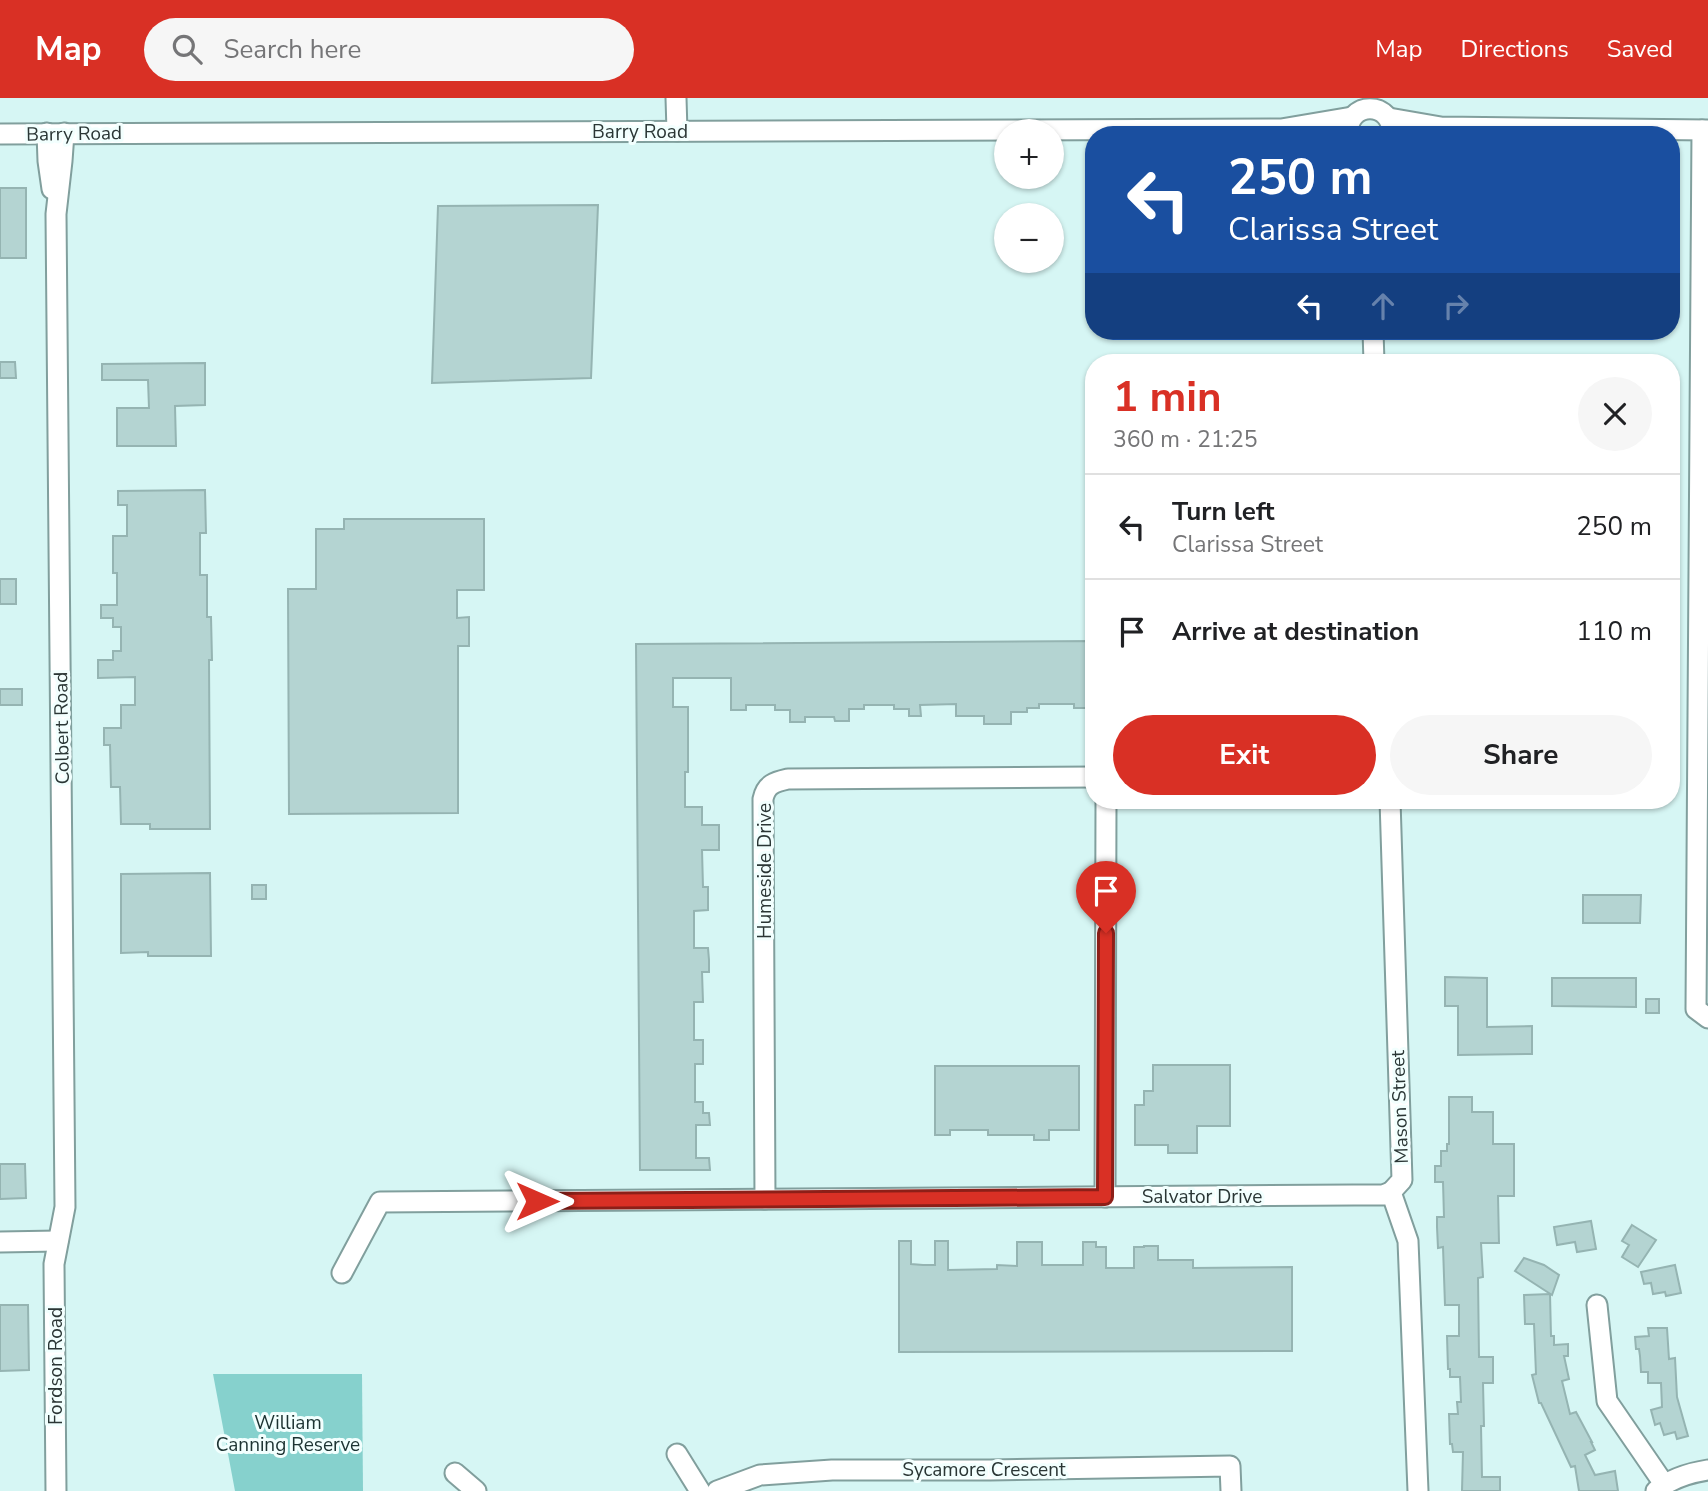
<!DOCTYPE html>
<html lang="en">
<head>
<meta charset="utf-8">
<style>
	body { margin:0; font-family:"Nunito Sans",sans-serif; background:#f6f6f6; color:#202124; height:100vh; display:flex; flex-direction:column; font-size:26px; white-space:nowrap }
	* { box-sizing:border-box; margin:0 }
	p { font-size:23px; color:#757577 }
	.icon { flex:none; width:38px; height:38px; fill:none; stroke:currentColor; stroke-width:2; stroke-linecap:round; stroke-linejoin:round }
	.map { position:relative; flex:1; overflow:hidden }
	.sheet { position:absolute; left:1085px; top:256px; width:595px; height:455px; display:flex; flex-direction:column; background:#fff; border-radius:28px; box-shadow:0 2px 5px #0004 }
	.sheet>* { flex:none }
	.hud { position:absolute; left:1085px; top:28px; width:595px; height:214px; border-radius:28px; box-shadow:0 2px 5px #0004; background:#1a4fa0; color:#fff; overflow:hidden }
	.fabs { position:absolute; left:994px; top:21px; display:grid; gap:14px }
	.fabs a { display:grid; place-items:center; width:70px; height:70px; border-radius:50%; background:#fff; box-shadow:0 2px 5px #0004; font-size:35px }
	.pin { position:absolute; display:grid; place-items:center; width:60px; height:60px; color:#fff; margin:-72px -30px; border-radius:50% 50% 50% 0; rotate:-45deg; box-shadow:0 0 7px #0007 }
	.pin .icon { rotate:45deg }
	.me { position:absolute; width:77px; margin:-38px; rotate:90deg; stroke-linejoin:round; filter:drop-shadow(0 0 5px #0008) }
	.turn { display:flex; align-items:center; gap:24px; height:147px; padding:0 28px; font-size:32px }
	.turn .icon { width:91px; height:91px; stroke-width:2.5 }
	.turn b { display:block; font-size:49px; line-height:60px }
	.lanes { display:flex; align-items:center; height:66px; padding:0 28px; background:#0003; justify-content:center; gap:35px; direction:ltr }
	.lanes .off { opacity:.35 }
	.round { display:grid; place-items:center; flex:none; width:74px; height:74px; border-radius:37px; background:#f6f6f6 }
	.overview { display:flex; align-items:center; justify-content:space-between; height:119px; padding:0 28px }
	h1 { font-size:42px; font-weight:700; line-height:52px; color:#d93025 }
	.action { display:flex; gap:14px; margin-top:auto; padding:14px 28px }
	.action a { flex:1; height:80px; border-radius:42px; background:#d93025; color:#fff; font-size:28px; font-weight:700; line-height:80px; text-align:center }
	.action a+a { background:#f6f6f6; color:#202124 }
	ul { padding:0; list-style:none }
	li { display:flex; align-items:center; gap:21px; height:105px; padding:0 28px; border-top:2px solid #e0e0e0 }
	li div { flex:1 }
	li b { display:block; font-size:26px }
	li em { font-style:normal }
	header { display:flex; align-items:center; gap:42px; box-sizing:border-box; height:98px; padding:0 35px; background:#d93025; color:#fff }
	header strong { font-size:33px }
	nav { display:flex; gap:38px; margin-inline-start:auto; font-size:24px }
	.search { width:490px; height:63px; background:#f6f6f6; display:flex; align-items:center; gap:18px; box-sizing:border-box; padding:0 24px; border-radius:38px; color:#757577; font-size:26px }
	.map>svg:first-child { display:block }
</style>
</head>
<body>
<header>
<strong>Map</strong>
<div class="search"><svg class="icon" aria-label="search" viewBox="0 0 24 24"><circle cx="10" cy="10" r="6"/><path d="M15 15l6 6"/></svg>Search here</div>
<nav><a>Map</a><a>Directions</a><a>Saved</a></nav>
</header>
<div class="map">
<svg width="1708" height="1393" viewBox="0 0 1708 1393">
	<rect width="100%" height="100%" fill="#d6f6f4"/>
	<!-- green -->
	<polygon fill="#86d1cd" points="213,1276 362,1276 363,1393 235,1393"/>
	<!-- building -->
	<g fill="#b4d4d2" stroke="#95b4b2" stroke-width="2">
		<rect x="0" y="90" width="26" height="70"/>
		<polygon points="598,107 591,280 432,285 438,108"/>
		<polygon points="0,264 15,264 16,280 0,280"/>
		<polygon points="205,265 205,307 175,308 176,348 117,348 117,310 149,310 148,282 102,282 102,266"/>
		<polygon points="205,392 206,435 200,435 200,477 207,477 207,519 211,519 212,562 209,562 210,731 150,731 150,726 121,726 120,689 111,689 110,647 104,647 104,630 121,630 121,607 135,607 135,579 98,580 98,562 113,562 113,553 121,553 121,529 113,529 113,520 101,520 101,507 117,507 117,475 113,475 113,438 127,438 127,407 118,407 118,393"/>
		<polygon points="344,421 484,421 484,492 457,492 457,520 469,519 469,548 458,548 458,715 289,716 288,491 316,491 316,431 344,431"/>
		<rect x="0" y="481" width="16" height="25"/>
		<polygon points="1094,543 1094,606 1086,606 1086,610 1074,610 1074,606 1039,606 1039,610 1027,610 1027,614 1011,614 1011,626 984,626 984,618 956,618 956,606 920,607 921,618 909,618 909,611 894,611 894,607 864,607 864,611 849,611 849,623 835,623 834,619 805,619 805,624 790,624 790,612 775,612 775,607 746,607 746,612 731,612 731,580 673,580 673,609 688,609 688,674 685,674 685,709 702,709 702,727 719,727 719,752 702,752 703,789 708,789 708,812 694,813 694,850 708,850 709,862 709,874 702,874 703,904 694,904 694,942 703,942 703,966 695,966 695,1004 703,1004 703,1015 709,1015 710,1027 696,1027 696,1060 709,1060 710,1072 640,1072 636,546"/>
		<rect x="0" y="591" width="22" height="16"/>
		<polygon points="210,775 211,858 148,858 148,854 121,855 121,776"/>
		<rect x="252" y="787" width="14" height="14"/>
		<polygon points="1583,797 1641,797 1640,825 1583,825"/>
		<polygon points="1445,879 1487,880 1487,929 1532,928 1532,956 1458,957 1458,908 1445,908"/>
		<polygon points="1552,880 1636,880 1636,909 1552,908"/>
		<rect x="1646" y="901" width="13" height="14"/>
		<polygon points="1153,967 1230,967 1230,1028 1197,1028 1197,1055 1168,1055 1168,1047 1135,1047 1135,1007 1144,1007 1144,993 1153,993"/>
		<polygon points="935,968 1079,968 1079,1032 1049,1032 1049,1042 1034,1042 1034,1037 988,1037 988,1032 950,1032 950,1037 935,1037"/>
		<polygon points="1449,999 1472,999 1472,1014 1493,1014 1493,1046 1514,1046 1514,1098 1498,1098 1499,1145 1481,1145 1483,1179 1478,1180 1479,1259 1493,1259 1493,1285 1483,1285 1484,1328 1481,1328 1482,1379 1500,1379 1500,1393 1462,1393 1463,1354 1453,1354 1452,1346 1450,1346 1449,1316 1458,1316 1457,1304 1461,1304 1460,1279 1450,1279 1450,1271 1448,1271 1447,1238 1459,1238 1459,1207 1445,1207 1443,1149 1438,1150 1437,1129 1437,1119 1444,1119 1443,1084 1435,1084 1435,1068 1441,1068 1441,1053 1447,1053 1447,1046 1449,1046"/>
		<polygon points="0,1066 25,1066 26,1100 0,1101"/>
		<polygon points="1591,1123 1596,1151 1577,1154 1575,1144 1557,1147 1554,1129"/>
		<polygon points="1632,1127 1656,1142 1638,1169 1622,1159 1629,1147 1622,1143"/>
		<polygon points="899,1143 911,1143 911,1166 923,1167 935,1167 935,1143 948,1143 948,1172 997,1171 997,1167 1017,1168 1017,1144 1042,1144 1042,1167 1083,1167 1083,1144 1096,1144 1096,1149 1106,1149 1106,1170 1134,1170 1134,1149 1144,1149 1144,1148 1158,1148 1158,1162 1193,1162 1193,1170 1292,1169 1292,1253 899,1254"/>
		<polygon points="1524,1160 1544,1167 1559,1177 1552,1197 1515,1173"/>
		<polygon points="1675,1167 1681,1195 1666,1198 1665,1194 1653,1196 1651,1185 1644,1186 1641,1174"/>
		<polygon points="1550,1196 1551,1238 1554,1238 1554,1247 1568,1246 1568,1258 1564,1258 1569,1281 1562,1283 1570,1316 1576,1314 1592,1344 1591,1344 1595,1352 1585,1357 1595,1377 1615,1373 1618,1393 1579,1393 1575,1368 1571,1369 1541,1305 1539,1305 1532,1277 1536,1276 1534,1226 1525,1226 1524,1197"/>
		<polygon points="0,1207 28,1207 29,1272 0,1273"/>
		<polygon points="1648,1230 1667,1230 1669,1261 1675,1260 1677,1299 1688,1338 1677,1341 1675,1334 1664,1337 1660,1325 1655,1327 1651,1312 1662,1309 1661,1285 1648,1285 1648,1274 1641,1274 1640,1258 1639,1251 1636,1251 1635,1239 1649,1238"/>
	</g>
	<g fill="none" stroke-linecap="round" stroke-linejoin="round">
		<defs>
			<g id="minor">
				<polyline points="676,0 677,33"/>
				<polyline points="1389,20 1441,29 1708,32"/>
				<polyline points="1702,32 1696,911 1708,920"/>
				<polyline points="47,35 48,63 52,91"/>
				<polyline points="0,36 1281,31 1352,19"/>
				<path d="M1348 37C1346 2 1394 2 1392 37"/>
				<polyline points="1373,233 1374,264"/>
				<polyline points="1390,702 1402,1082 1391,1094"/>
				<polyline points="1391,1094 1408,1143 1418,1393"/>
				<polyline points="1105,1099 1106,702"/>
				<path d="M765 1101 763 701C766 686 775 684 788 681L1094 679"/>
				<polyline points="0,1144 58,1143"/>
				<polyline points="342,1175 380,1104 1354,1097 1383,1097 1391,1094"/>
				<polyline points="1597,1207 1607,1303 1664,1386"/>
				<polyline points="677,1356 700,1393"/>
				<polyline points="455,1375 476,1393"/>
				<polyline points="56,1393 54,1166 65,1109 56,116 62,63 64,35"/>
				<polyline points="717,1393 760,1377 832,1372 990,1372 1230,1368 1231,1393"/>
				<path d="M1656 1393C1671 1380 1689 1375 1708 1372"/>
			</g>
		</defs>
		<!-- minor casing -->
		<use href="#minor" stroke="#819f9d" stroke-width="23"/>
		<!-- minor -->
		<use href="#minor" stroke="#fff" stroke-width="19"/>
	</g>
	<g fill="none" stroke-linecap="round" stroke-linejoin="round">
		<defs>
			<polyline id="route" points="537,1103 1105,1099 1106,835"/>
		</defs>
		<!-- route casing -->
		<use href="#route" stroke="#8d1f18" stroke-width="18"/>
		<!-- route -->
		<use href="#route" stroke="#d93025" stroke-width="12"/>
	</g>
	<g text-anchor="middle" stroke-width="6" stroke-linejoin="round" paint-order="stroke">
		<!-- street labels -->
		<g font-size="19" fill="#2a3635" stroke="#f2fffe">
			<text x="640" y="40">Barry Road</text>
			<text transform="translate(74 35) rotate(-1)" y="7">Barry Road</text>
			<text transform="translate(61 630) rotate(-91)" y="7">Colbert Road</text>
			<text transform="translate(764 773) rotate(-90)" y="7">Humeside Drive</text>
			<text transform="translate(1399 1009) rotate(-92)" y="7">Mason Street</text>
			<text x="1202" y="1105">Salvator Drive</text>
			<text transform="translate(55 1268) rotate(-90)" y="7">Fordson Road</text>
			<text x="984" y="1378">Sycamore Crescent</text>
		</g>
		<!-- park labels -->
		<g font-size="19" fill="#1c3332" stroke="#f2fffe">
			<text x="288" y="1331">William<tspan x="288" dy="22">Canning Reserve</tspan></text>
		</g>
	</g>
</svg>
<div class="fabs">
<a>+</a>
<a>−</a>
</div>
<div class="pin" style="left:1106px;top:835px;background:#d93025"><svg class="icon" aria-label="arrive" viewBox="0 0 24 24"><path d="M6 21V4h12l-3 4 3 4H6"/></svg></div>
<svg class="me" style="left:537px;top:1103px" viewBox="-20 -20 40 40"><path d="M0-17L14 15 0 8-14 15z" fill="#d93025" stroke="#fff" stroke-width="4"/></svg>
<div class="hud">
<div class="turn"><svg class="icon" aria-label="left" viewBox="0 0 24 24"><path d="M17 20v-9H6M10 6l-5 5 5 5"/></svg><div><b>250 m</b>Clarissa Street</div></div>
<div class="lanes"><svg class="icon" aria-label="left" viewBox="0 0 24 24"><path d="M17 20v-9H6M10 6l-5 5 5 5"/></svg><svg class="icon off" aria-label="ahead" viewBox="0 0 24 24"><path d="M12 20V5M6 11l6-6 6 6"/></svg><svg class="icon off" aria-label="right" viewBox="0 0 24 24"><path d="M7 20v-9h11M14 6l5 5-5 5"/></svg></div>
</div>
<section class="sheet">
<div class="overview"><div><h1>1 min</h1><p>360 m · 21:25</p></div><a class="round"><svg class="icon" aria-label="close" viewBox="0 0 24 24"><path d="M6 6l12 12M18 6L6 18"/></svg></a></div>
<ul>
<li><svg class="icon" aria-label="left" viewBox="0 0 24 24"><path d="M17 20v-9H6M10 6l-5 5 5 5"/></svg><div><b>Turn left</b><p>Clarissa Street</p></div><em>250 m</em></li>
<li><svg class="icon" aria-label="arrive" viewBox="0 0 24 24"><path d="M6 21V4h12l-3 4 3 4H6"/></svg><div><b>Arrive at destination</b></div><em>110 m</em></li>
</ul>
<div class="action"><a>Exit</a><a>Share</a></div>
</section>
</div>
</body>
</html>
